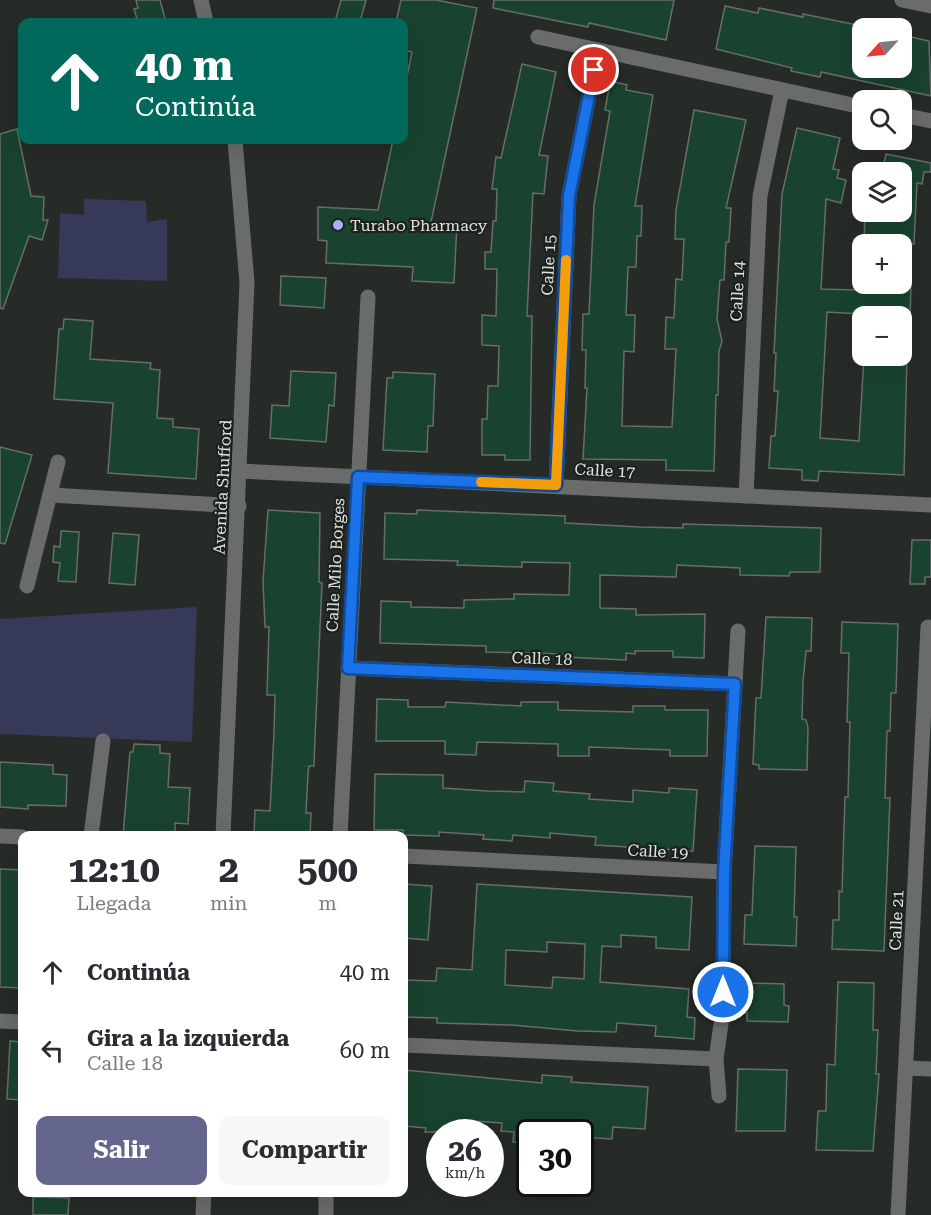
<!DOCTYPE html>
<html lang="es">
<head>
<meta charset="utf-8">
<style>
	body { margin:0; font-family:"Roboto Serif",serif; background:#f7f7f7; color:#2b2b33; height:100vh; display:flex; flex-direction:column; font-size:22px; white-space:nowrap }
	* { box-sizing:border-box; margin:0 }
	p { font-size:20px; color:#7c7c81 }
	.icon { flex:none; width:33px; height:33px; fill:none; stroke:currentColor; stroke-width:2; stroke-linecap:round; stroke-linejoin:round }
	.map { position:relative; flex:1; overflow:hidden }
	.drawer { position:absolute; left:18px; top:831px; width:390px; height:366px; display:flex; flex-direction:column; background:#fff; border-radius:12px; box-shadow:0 6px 24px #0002 }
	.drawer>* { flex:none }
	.banner { position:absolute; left:18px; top:18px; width:390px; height:126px; border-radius:12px; box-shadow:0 6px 24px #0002; background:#00695c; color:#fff; overflow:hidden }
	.needle { width:39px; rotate:243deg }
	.tools { position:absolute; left:852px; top:18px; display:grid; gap:12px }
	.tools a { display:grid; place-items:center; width:60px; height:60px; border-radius:12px; background:#fff; box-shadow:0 6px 24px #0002; font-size:30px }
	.speed { position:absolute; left:426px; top:1119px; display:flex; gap:12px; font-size:30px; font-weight:700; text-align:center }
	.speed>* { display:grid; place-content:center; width:78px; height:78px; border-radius:50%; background:#fff; box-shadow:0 6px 24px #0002; line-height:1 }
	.speed small { font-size:15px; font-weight:400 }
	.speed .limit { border:3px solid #111; border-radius:9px; background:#fff; color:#111 }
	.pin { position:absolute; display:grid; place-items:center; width:51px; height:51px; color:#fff; margin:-26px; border:3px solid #fff; border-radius:50%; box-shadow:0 2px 6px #0007 }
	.me { position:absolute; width:66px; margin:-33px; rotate:0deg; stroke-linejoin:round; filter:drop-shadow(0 0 4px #0008) }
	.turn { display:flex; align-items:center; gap:21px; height:126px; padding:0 18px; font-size:27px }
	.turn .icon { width:78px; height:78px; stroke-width:2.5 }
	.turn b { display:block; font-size:42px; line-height:51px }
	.eta { display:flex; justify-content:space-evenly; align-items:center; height:102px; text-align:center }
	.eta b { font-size:36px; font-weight:700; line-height:42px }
	.cta { display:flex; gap:12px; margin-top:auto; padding:12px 18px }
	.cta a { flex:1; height:69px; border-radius:12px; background:#65668d; color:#fff; font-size:24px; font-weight:700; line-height:69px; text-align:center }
	.cta a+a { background:#f7f7f7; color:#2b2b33 }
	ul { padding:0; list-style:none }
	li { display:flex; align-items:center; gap:18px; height:78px; padding:0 18px }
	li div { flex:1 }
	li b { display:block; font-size:22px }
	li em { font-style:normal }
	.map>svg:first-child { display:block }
</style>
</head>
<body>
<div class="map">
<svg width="931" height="1215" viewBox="0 0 931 1215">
	<rect width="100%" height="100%" fill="#262b28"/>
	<!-- green -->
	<g fill="#373959">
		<polygon points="84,199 146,201 147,222 167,219 167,281 58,278 60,213 84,215"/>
		<polygon points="197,607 192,742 0,734 0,619"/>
	</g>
	<!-- building -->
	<g fill="#19432e" stroke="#676d69" stroke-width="1.5" fill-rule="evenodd">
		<polygon points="136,0 160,0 166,22 138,22 134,9 138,8"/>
		<polygon points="341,0 366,0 360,22 335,22"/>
		<polygon points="401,0 436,0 477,8 431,222 457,224 454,283 412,281 413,267 326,263 327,241 318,240 318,207 378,210 393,140 404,140 404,91 412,52 404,50 404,22 396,22"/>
		<polygon points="494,0 674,0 666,40 589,23 588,27 493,8"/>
		<polygon points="725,6 758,13 759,8 803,17 803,14 862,26 862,68 902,68 902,35 929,41 931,96 821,72 820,77 791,71 792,68 716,49"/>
		<polygon points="522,64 556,72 539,155 548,156 544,194 533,193 527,316 532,316 530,460 505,460 505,455 482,455 482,419 487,419 488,386 498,386 499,346 482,345 482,315 496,316 497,269 485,269 485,252 491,252 493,221 496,221 497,189 492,189 496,157 501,158"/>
		<polygon points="615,82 627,85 626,90 653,95 635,206 642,206 641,236 637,236 636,267 628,267 626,315 635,315 634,352 624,351 622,426 672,427 676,349 665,349 666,317 674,318 676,279 682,280 684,239 675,239 676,210 694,110 746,120 726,208 731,208 729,242 726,242 724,280 720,280 717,319 722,341 719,351 718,395 716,395 714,471 666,470 666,460 583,459 587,388 585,388 586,350 582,350 583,314 589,314 594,205 610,111 605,110 609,88"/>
		<polygon points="797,128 840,138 833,169 839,170 837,178 846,180 841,203 826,199 821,289 856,290 856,284 911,284 910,317 827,312 820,438 859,441 864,356 907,356 904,475 819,471 818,481 802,480 802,470 769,468 771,436 775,436 778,391 774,391 776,353 774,353 782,194"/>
		<polygon points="17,129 31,196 44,197 43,220 48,220 42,240 29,236 3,309 0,308 0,134"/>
		<polygon points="886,154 931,163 931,172 924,172 922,184 917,183 914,244 864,244 865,212 902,212 902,172 882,172"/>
		<polygon points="281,276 326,278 324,308 280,305"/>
		<polygon points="64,319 93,321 90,359 151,363 150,369 160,370 157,418 173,419 173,427 199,429 196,479 108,473 113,403 54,399 59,329 63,329"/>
		<polygon points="291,371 336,373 334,406 329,405 326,442 270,438 272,405 289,406"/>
		<polygon points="393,372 435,374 433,426 428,426 427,452 383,450 387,378 393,378"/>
		<polygon points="0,447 32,455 5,544 0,543"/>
		<polygon points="268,510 320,513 319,582 322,583 315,738 314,766 309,766 308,773 306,813 311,813 310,836 254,836 255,810 270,811 274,733 275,695 267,695 269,627 265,627 263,581"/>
		<polygon points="417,510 565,516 565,523 640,527 683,528 683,524 821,528 820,572 790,572 789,576 740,575 740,568 677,565 676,577 600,575 600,608 636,609 636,615 705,614 704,658 673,657 673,651 635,651 635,654 626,653 626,660 564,657 564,654 486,652 486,646 380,643 381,601 411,602 411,607 464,608 464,600 514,599 514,594 569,595 570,563 522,562 522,567 457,565 458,561 384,559 385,513 417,514"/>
		<polygon points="61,531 79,532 76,582 58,581 60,563 53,562 54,546 60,547"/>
		<polygon points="113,533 139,535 135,585 109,583"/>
		<polygon points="912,540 931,540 931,577 925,577 925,584 910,584"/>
		<polygon points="766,617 812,618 811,651 806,651 803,682 802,719 806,720 808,728 807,770 759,769 759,765 753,764 756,698 761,698"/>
		<polygon points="842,622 898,624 896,693 891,693 890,731 887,731 885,798 890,798 884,951 832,949 833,920 839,920 839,891 842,892 845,797 848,797 850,722 847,722 849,653 841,653"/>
		<polygon points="377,699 408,700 408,707 445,707 446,702 521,706 521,702 558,702 558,710 633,712 633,706 665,706 665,710 708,710 707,756 670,756 670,750 589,747 589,756 558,756 558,744 477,742 476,755 445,754 445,741 376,741"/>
		<polygon points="134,744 160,745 160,753 170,754 168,787 190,788 188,824 175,823 175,836 123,836 130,752 133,752"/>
		<polygon points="0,762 53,765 53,774 67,775 66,806 28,805 28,809 0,807"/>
		<polygon points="375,774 443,775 443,788 487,791 524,792 525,781 554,783 553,791 590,794 589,799 633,802 633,790 669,793 669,788 697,790 693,851 595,845 596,837 550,833 550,838 513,835 512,841 483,839 484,835 439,832 439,836 403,835 403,830 374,830"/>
		<polygon points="755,846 796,847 794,917 797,917 796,946 744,944 745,915 752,915"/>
		<polygon points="0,869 22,870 22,988 0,987"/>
		<polygon points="404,884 432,886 428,940 404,938"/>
		<path d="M477 884 692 897 689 950 656 948V937L621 935V947L602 946 600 982 689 989 687 1017 695 1018 694 1039 655 1036 656 1026 617 1023 616 1032 578 1031 512 1025 437 1023V1018L404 1017V980L436 981 437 968 472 970ZM547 942 585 944 584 979 553 977 552 988 505 985 506 950 547 952Z"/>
		<polygon points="838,982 874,983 873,1030 878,1030 876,1074 879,1074 873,1151 816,1150 818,1111 826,1111 827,1064 835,1065"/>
		<polygon points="749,983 784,984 784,1005 789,1006 788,1022 747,1021 747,1013 741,1013 742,994 748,994"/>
		<polygon points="10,1041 22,1042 22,1100 7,1099"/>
		<polygon points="738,1069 787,1070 785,1131 736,1131"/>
		<polygon points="404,1070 542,1083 542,1075 572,1077 571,1082 648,1087 645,1129 613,1127 612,1139 580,1137 580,1132 530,1132 530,1143 513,1142 514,1132 501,1131 502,1123 459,1120 458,1132 425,1132 426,1128 404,1126"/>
		<polygon points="33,1197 69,1198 68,1215 33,1215"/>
	</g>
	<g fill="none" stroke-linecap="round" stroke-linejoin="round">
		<!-- minor -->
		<g stroke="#696c6a" stroke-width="15">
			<polyline points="201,0 206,22"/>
			<polyline points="902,0 931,6"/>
			<polyline points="538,37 862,107"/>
			<polyline points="902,115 931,121"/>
			<polyline points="241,471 931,505"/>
			<polyline points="556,485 569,196 598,50"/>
			<polyline points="51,495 239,506"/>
			<polyline points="746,496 760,196 782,90"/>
			<polyline points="27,586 58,462"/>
			<polyline points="348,668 735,684"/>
			<polyline points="0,836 22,837"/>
			<polyline points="91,836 103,741"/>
			<polyline points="223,836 247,283 235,140"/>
			<polyline points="340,836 368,297"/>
			<polyline points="404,856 724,872"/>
			<polyline points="0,1021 22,1022"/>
			<polyline points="404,1045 716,1059"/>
			<polyline points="906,1068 931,1069"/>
			<polyline points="719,1096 716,1059 723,1010 724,872 738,631"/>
			<polyline points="203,1215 204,1192"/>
			<polyline points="326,1215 326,1192"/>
			<polyline points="898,1215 928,627"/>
		</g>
	</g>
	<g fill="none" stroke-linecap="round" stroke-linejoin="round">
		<defs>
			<polyline id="route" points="594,70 569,196 556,485 358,477 348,668 735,684 724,872 723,992"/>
		</defs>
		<!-- route casing -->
		<use href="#route" stroke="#114b97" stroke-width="15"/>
		<!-- route -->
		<use href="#route" stroke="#1a73e8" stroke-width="10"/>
		<!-- slow -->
		<polyline stroke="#f59e0b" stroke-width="10" points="481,482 556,485 566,260"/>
	</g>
	<!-- markers -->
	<circle fill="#abaffb" stroke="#1c211e" stroke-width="2" cx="338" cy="225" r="6"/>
	<g text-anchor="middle" stroke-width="4.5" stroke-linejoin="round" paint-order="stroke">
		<!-- poi labels -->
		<g font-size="16" fill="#e0e3e1" stroke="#1c211e" text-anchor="start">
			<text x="350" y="231">Turabo Pharmacy</text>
		</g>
		<!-- street labels -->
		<g font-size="16" fill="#e0e3e1" stroke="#1c211e">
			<text transform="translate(548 265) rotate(-87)" y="6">Calle 15</text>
			<text transform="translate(737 291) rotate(-87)" y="6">Calle 14</text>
			<text transform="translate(605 470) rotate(3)" y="6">Calle 17</text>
			<text transform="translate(222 487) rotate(-87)" y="6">Avenida Shufford</text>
			<text transform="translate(335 565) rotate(-87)" y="6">Calle Milo Borges</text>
			<text transform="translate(542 658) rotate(2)" y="6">Calle 18</text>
			<text transform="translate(658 851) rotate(3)" y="6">Calle 19</text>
			<text transform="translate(896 920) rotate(-87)" y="6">Calle 21</text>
		</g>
	</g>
</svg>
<div class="tools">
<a><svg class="needle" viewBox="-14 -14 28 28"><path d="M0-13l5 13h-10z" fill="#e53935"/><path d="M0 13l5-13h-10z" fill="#7c7c81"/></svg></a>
<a><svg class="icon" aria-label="search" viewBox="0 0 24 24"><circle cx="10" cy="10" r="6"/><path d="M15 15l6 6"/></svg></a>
<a><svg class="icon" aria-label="layers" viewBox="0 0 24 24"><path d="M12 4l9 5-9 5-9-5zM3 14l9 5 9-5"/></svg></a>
<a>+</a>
<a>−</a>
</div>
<div class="speed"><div>26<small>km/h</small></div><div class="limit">30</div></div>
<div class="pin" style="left:594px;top:70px;background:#d93025"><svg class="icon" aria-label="arrive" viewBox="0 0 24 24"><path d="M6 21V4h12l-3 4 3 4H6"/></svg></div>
<svg class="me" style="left:723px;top:992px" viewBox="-20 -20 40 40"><circle r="17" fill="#1a73e8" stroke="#fff" stroke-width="3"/><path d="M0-11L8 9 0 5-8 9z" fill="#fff"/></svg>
<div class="banner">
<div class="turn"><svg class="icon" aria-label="ahead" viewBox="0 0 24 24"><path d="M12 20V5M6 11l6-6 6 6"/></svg><div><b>40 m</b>Continúa</div></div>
</div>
<section class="drawer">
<div class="eta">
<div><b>12:10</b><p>Llegada</p></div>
<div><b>2</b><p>min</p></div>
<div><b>500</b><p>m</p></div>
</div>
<ul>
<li><svg class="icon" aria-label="ahead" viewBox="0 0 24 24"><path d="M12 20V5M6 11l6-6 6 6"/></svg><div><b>Continúa</b></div><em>40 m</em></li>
<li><svg class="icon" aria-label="left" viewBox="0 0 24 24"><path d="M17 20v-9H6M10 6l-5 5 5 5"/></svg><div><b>Gira a la izquierda</b><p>Calle 18</p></div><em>60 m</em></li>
</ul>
<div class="cta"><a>Salir</a><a>Compartir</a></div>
</section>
</div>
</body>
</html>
